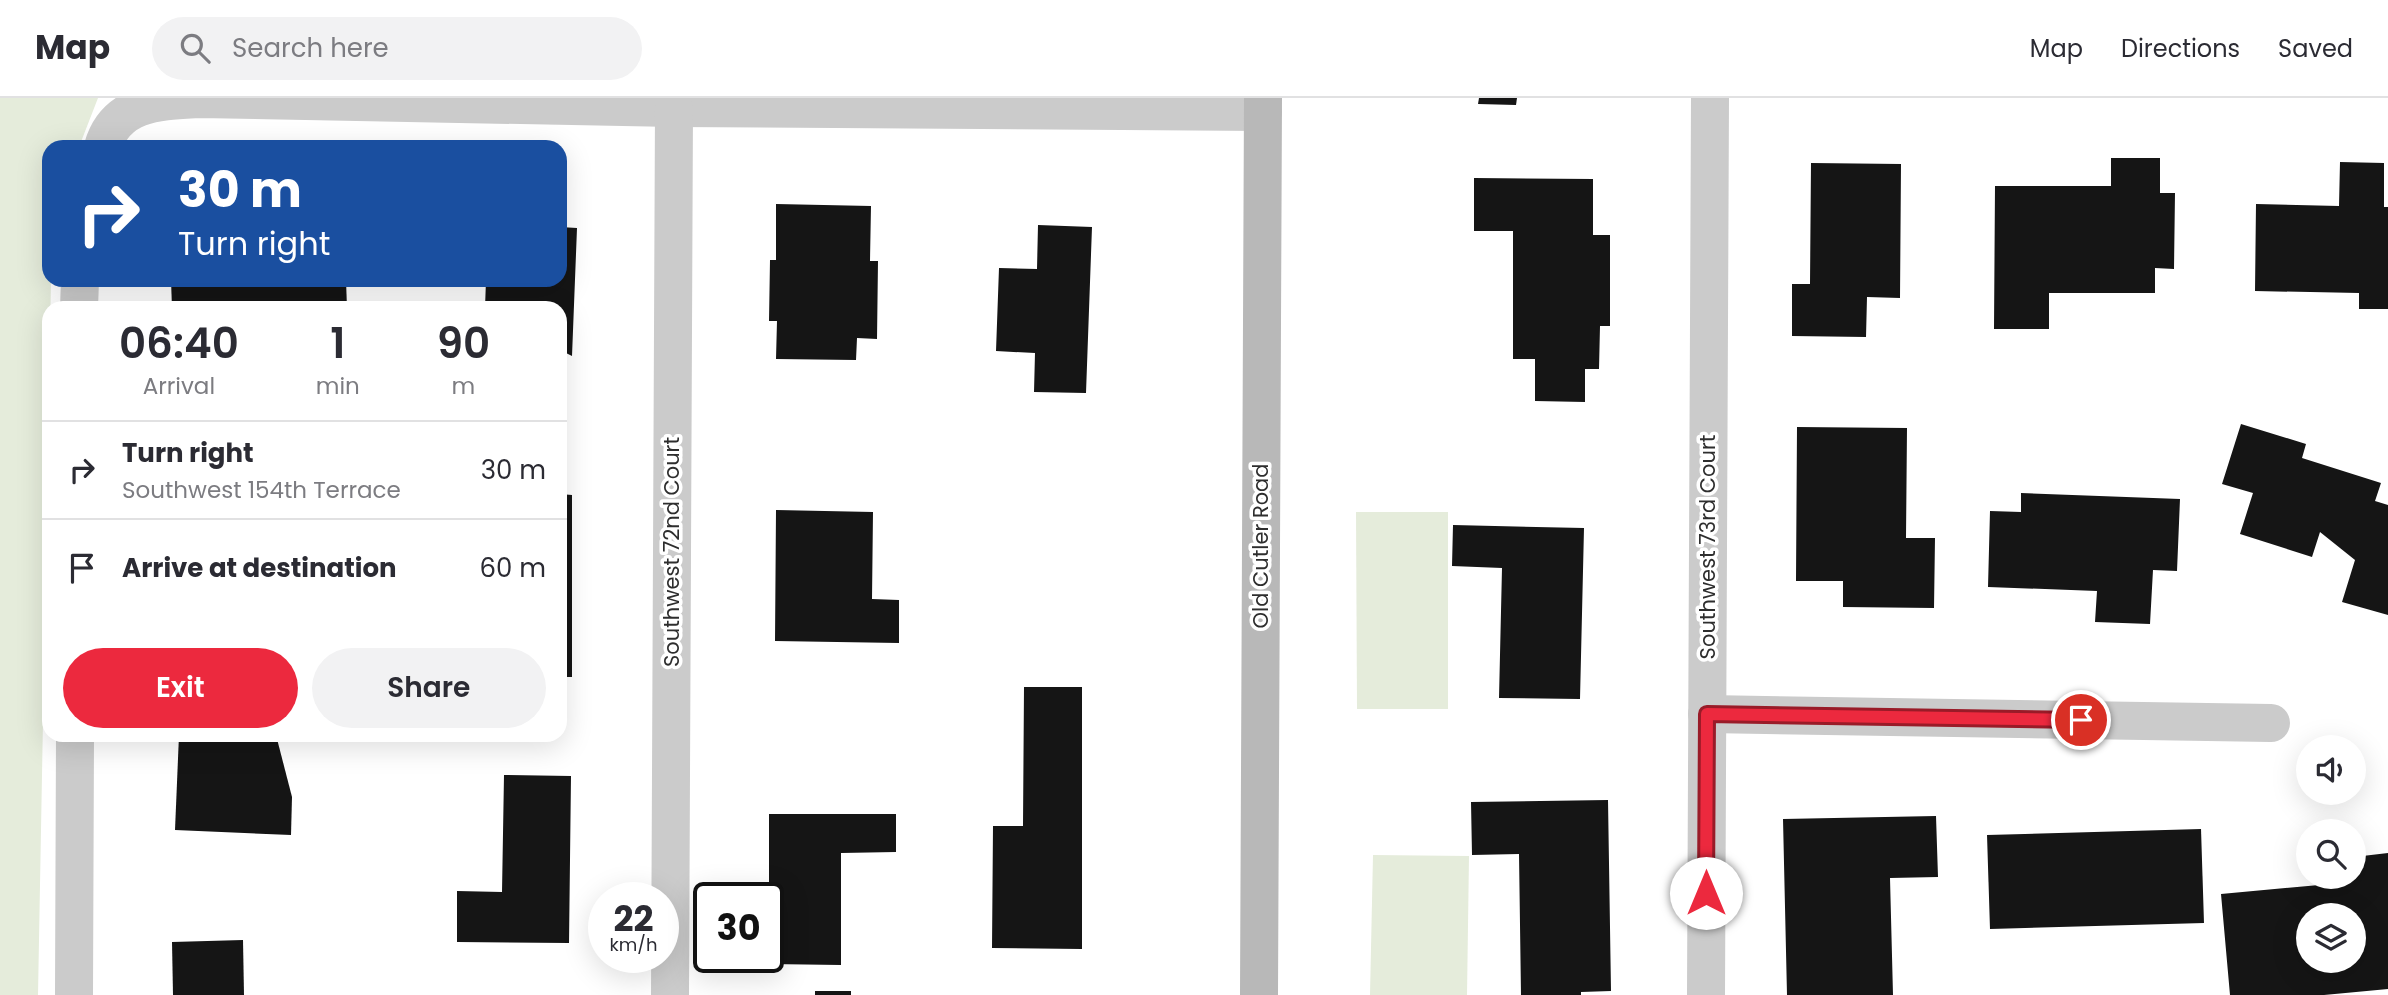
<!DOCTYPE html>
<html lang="en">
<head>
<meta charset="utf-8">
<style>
	body { margin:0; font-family:Poppins,sans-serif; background:#f2f2f3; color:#2b2b33; height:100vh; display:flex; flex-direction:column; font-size:26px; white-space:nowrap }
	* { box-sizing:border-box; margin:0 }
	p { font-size:23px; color:#7c7c81 }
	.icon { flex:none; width:38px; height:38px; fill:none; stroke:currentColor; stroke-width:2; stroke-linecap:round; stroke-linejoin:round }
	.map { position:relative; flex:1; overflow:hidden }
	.sheet { position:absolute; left:42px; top:203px; width:525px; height:441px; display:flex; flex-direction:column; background:#fff; border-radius:21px; box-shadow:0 7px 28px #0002 }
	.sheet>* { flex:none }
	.hud { position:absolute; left:42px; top:42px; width:525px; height:147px; border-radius:21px; box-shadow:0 7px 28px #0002; background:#1a4fa0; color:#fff; overflow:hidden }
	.controls { position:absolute; left:2296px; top:637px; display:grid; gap:14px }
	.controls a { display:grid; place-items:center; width:70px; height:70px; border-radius:50%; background:#fff; box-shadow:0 7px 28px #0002; font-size:35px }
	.speed { position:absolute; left:588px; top:784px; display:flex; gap:14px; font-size:35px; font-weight:700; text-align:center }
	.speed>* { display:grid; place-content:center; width:91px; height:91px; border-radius:50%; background:#fff; box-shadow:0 7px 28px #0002; line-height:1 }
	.speed small { font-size:18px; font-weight:400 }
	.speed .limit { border:4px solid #111; border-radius:10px; background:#fff; color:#111 }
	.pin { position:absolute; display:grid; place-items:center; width:60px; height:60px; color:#fff; margin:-30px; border:4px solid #fff; border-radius:50%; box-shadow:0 2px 7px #0007 }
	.me { position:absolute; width:77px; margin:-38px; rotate:0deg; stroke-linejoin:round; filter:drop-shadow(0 0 5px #0008) }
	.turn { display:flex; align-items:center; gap:24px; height:147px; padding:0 21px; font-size:32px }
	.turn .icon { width:91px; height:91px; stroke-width:2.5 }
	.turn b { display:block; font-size:49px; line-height:60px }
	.eta { display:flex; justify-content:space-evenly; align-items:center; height:119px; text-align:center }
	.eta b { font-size:42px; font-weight:600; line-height:49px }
	.button { display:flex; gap:14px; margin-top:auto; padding:14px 21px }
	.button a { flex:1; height:80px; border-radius:42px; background:#ec293e; color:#fff; font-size:28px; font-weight:600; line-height:80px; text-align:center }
	.button a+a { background:#f2f2f3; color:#2b2b33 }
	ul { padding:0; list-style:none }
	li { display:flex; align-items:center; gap:21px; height:98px; padding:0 21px; border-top:2px solid #e1e1e2 }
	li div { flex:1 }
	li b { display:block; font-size:26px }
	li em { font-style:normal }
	header { display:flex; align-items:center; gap:42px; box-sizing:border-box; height:98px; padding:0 35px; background:#fff; border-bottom:2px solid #e1e1e2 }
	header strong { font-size:33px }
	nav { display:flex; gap:38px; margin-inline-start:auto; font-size:24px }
	.search { width:490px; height:63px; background:#f2f2f3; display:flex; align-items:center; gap:18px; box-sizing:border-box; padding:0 24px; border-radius:38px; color:#7c7c81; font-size:26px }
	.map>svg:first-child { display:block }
</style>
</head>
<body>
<header>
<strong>Map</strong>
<div class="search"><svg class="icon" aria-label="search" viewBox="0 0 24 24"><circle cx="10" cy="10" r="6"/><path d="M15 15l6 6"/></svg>Search here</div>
<nav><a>Map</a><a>Directions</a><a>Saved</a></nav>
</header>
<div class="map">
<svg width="2388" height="897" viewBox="0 0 2388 897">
	<rect width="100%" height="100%" fill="#fff"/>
	<!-- green -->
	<g fill="#e5ecdb">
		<polygon points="0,0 98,0 79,49 49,49 49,182 51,182 38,897 0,897"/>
		<polygon points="1356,414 1448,414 1448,611 1357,611"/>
		<polygon points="1373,757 1469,758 1467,897 1370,897"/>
	</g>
	<!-- building -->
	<g fill="#151515" fill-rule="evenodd">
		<polygon points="1479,0 1517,0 1516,7 1478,6"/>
		<polygon points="2111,60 2160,60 2160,95 2175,95 2174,171 2155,170 2155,195 2049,195 2049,231 1994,231 1995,88 2111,88"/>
		<polygon points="2340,64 2384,65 2384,109 2388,109 2388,211 2359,211 2359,195 2255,193 2256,106 2339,108"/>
		<polygon points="1811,65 1901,66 1900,200 1867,199 1866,239 1792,238 1792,186 1810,186"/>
		<polygon points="1474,80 1593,81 1593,137 1610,137 1610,228 1600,228 1599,271 1585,271 1585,304 1535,303 1535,261 1513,261 1513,133 1474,133"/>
		<polygon points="776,106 871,108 870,163 878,163 877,241 857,240 856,262 776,261 777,223 769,223 770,162 776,162"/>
		<polygon points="1038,127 1092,129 1086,295 1034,294 1035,255 996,253 999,170 1037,171"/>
		<polygon points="560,129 577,130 572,258 560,252 560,210 485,210 486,182 560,182"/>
		<polygon points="171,182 346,182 347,210 172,210"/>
		<polygon points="2241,326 2306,346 2302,360 2381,385 2375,403 2388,407 2388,517 2342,504 2355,462 2320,434 2312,459 2240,436 2253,395 2222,386"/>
		<polygon points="1797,329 1907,330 1906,440 1935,440 1934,510 1843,509 1843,483 1796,483"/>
		<polygon points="2021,395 2180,401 2177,473 2153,472 2150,526 2095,524 2097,493 1988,489 1990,413 2021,414"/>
		<polygon points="560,396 572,397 572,579 560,579"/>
		<polygon points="776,412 873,414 872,501 899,502 899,545 775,543"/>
		<polygon points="1453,427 1584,430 1580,601 1499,600 1502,470 1452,468"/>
		<polygon points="1024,589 1082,589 1082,851 992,850 993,728 1023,728"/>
		<polygon points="179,637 276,637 292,699 291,737 175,732"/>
		<polygon points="504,677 571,678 569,845 457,844 457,793 502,794"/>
		<polygon points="1608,702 1611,893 1581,894 1581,897 1521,897 1519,756 1472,757 1471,704"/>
		<polygon points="769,716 896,716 896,754 841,755 841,867 769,866"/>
		<polygon points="1936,718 1938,779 1890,780 1893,897 1787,897 1783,721"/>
		<polygon points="2201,731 2204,825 1990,831 1987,737"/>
		<path d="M2388 755V891L2324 897H2230L2221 796 2341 785 2340 779H2354V759ZM2308 817H2354V863H2308Z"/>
		<polygon points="243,842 244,897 173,897 172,844"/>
		<rect x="815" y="893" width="36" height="4"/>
	</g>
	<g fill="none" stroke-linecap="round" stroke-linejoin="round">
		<!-- street -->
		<g stroke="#cbcbcb" stroke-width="38">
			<path d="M103 49C116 3 161 3 200 1L674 10 1263 14"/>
			<polyline points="79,210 80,182"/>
			<polyline points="1707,616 2271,625"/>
			<polyline points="74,897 75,637"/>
			<polyline points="670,897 674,10"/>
			<polyline points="1706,897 1710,0"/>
		</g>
		<!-- secondary -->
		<polyline stroke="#b8b8b8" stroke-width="38" points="1259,897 1263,0"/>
	</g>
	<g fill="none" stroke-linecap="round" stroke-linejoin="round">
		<defs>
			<polyline id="route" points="1706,795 1707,616 2081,622"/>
		</defs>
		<!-- route casing -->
		<use href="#route" stroke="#991b28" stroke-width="18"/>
		<!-- route -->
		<use href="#route" stroke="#ec293e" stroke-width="12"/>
	</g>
	<g text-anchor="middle" stroke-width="7" stroke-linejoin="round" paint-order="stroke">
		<!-- street labels -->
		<g font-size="21" fill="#2e2e2e" stroke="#fff">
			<text transform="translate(1261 448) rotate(-90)" y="7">Old Cutler Road</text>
			<text transform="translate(1708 449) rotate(-90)" y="7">Southwest 73rd Court</text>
			<text transform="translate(672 454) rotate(-90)" y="7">Southwest 72nd Court</text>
		</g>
	</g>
</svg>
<div class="controls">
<a><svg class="icon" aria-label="sound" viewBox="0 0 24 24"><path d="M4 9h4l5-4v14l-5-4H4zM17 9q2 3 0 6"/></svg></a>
<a><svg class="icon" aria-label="search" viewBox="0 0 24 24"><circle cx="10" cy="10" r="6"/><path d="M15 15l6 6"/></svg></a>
<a><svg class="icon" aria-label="layers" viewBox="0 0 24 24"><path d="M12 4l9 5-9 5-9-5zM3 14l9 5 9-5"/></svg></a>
</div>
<div class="speed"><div>22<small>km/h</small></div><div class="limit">30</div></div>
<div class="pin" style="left:2081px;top:622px;background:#d93025"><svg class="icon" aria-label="arrive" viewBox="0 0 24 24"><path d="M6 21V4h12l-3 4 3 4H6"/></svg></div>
<svg class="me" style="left:1706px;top:795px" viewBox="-20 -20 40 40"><circle r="19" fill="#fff"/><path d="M0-13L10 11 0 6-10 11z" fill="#ec293e"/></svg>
<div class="hud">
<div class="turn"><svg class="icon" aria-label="right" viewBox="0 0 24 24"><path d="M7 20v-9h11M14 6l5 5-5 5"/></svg><div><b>30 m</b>Turn right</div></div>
</div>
<section class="sheet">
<div class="eta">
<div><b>06:40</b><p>Arrival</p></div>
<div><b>1</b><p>min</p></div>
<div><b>90</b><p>m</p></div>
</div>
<ul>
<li><svg class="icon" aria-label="right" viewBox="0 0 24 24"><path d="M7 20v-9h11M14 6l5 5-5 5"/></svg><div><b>Turn right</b><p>Southwest 154th Terrace</p></div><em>30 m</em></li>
<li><svg class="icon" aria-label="arrive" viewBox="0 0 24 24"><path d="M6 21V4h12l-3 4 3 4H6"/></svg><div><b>Arrive at destination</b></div><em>60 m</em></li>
</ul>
<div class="button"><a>Exit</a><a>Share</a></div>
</section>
</div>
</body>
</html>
